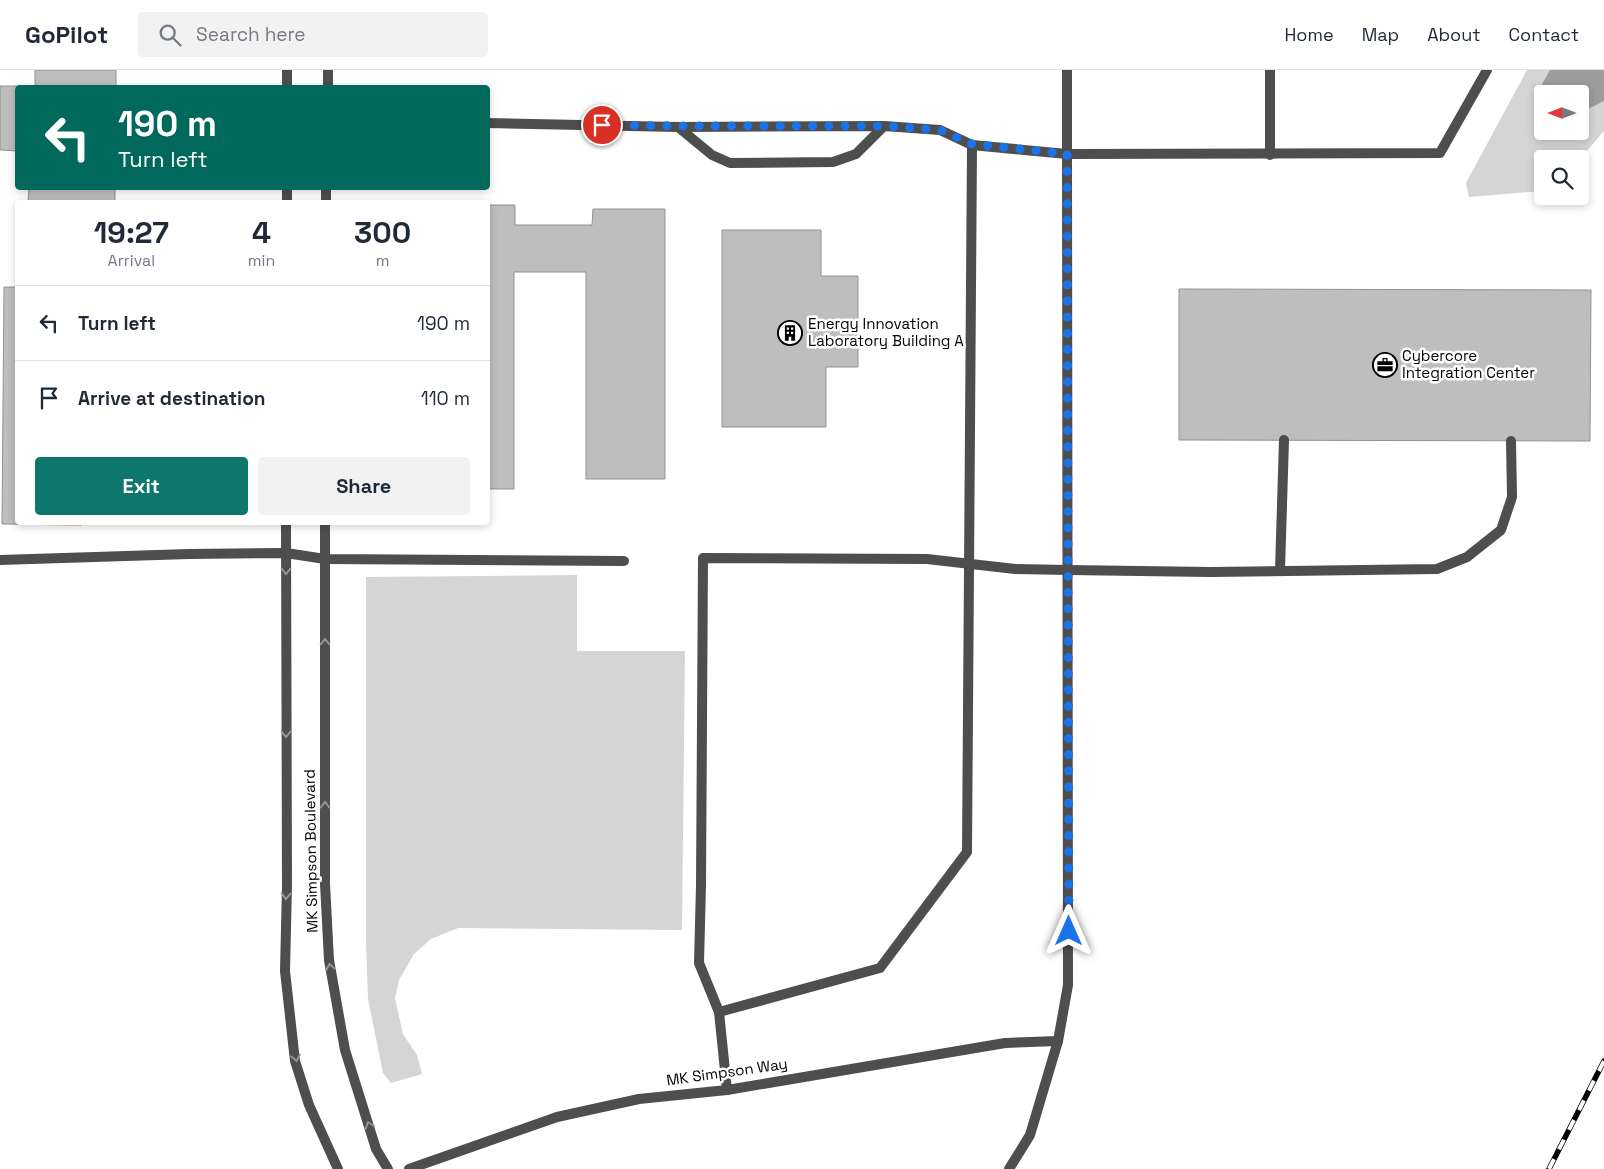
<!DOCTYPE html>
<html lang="en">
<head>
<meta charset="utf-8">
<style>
	body { margin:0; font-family:"Space Grotesk",sans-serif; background:#f2f2f3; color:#1f2937; height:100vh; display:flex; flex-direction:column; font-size:19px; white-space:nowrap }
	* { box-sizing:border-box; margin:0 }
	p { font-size:16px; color:#747a83 }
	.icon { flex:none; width:28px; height:28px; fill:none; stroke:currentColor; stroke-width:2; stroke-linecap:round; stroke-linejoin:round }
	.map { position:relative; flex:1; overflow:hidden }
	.details { position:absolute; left:15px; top:130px; width:475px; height:325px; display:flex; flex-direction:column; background:#fff; border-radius:5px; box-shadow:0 2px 8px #0003 }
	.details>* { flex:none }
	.banner { position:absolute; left:15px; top:15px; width:475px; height:105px; border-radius:5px; box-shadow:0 2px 8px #0003; background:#00695c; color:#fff; overflow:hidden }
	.needle { width:32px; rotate:270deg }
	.controls { position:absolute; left:1534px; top:15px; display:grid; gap:10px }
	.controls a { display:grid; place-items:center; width:55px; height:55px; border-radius:5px; background:#fff; box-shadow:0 2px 8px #0003; font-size:25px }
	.pin { position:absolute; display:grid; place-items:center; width:42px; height:42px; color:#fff; margin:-21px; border:2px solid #fff; border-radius:50%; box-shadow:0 1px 5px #0007 }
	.me { position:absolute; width:55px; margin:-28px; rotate:0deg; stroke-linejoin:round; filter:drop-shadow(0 0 4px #0008) }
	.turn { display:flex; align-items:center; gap:18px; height:105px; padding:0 20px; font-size:22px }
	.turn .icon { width:65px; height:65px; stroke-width:2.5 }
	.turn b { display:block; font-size:35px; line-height:42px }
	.eta { display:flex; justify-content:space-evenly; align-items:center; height:85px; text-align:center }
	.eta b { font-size:30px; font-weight:700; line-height:35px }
	.button { display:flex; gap:10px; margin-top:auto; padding:10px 20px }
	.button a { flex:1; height:58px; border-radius:5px; background:#0f766e; color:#fff; font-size:20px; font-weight:700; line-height:58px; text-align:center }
	.button a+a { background:#f2f2f3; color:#1f2937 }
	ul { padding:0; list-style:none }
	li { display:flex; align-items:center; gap:15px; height:75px; padding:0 20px; border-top:1px solid #e0e1e3 }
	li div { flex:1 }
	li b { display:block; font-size:19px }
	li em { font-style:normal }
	header { display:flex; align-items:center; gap:30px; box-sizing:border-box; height:70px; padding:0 25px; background:#fff; border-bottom:1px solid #e0e1e3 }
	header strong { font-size:24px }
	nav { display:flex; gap:28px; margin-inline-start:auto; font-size:18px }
	.search { width:350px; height:45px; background:#f2f2f3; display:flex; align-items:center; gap:12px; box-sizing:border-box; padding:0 18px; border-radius:5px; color:#747a83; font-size:19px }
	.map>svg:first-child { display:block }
</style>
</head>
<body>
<header>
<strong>GoPilot</strong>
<div class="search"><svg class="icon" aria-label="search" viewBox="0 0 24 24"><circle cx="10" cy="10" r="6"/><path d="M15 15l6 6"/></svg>Search here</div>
<nav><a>Home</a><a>Map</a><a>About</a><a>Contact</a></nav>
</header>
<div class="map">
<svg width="1604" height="1099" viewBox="0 0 1604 1099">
	<rect width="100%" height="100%" fill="#fff"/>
	<!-- green -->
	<g fill="#d5d5d5" fill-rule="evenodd">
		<path d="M1527 0H1604V61L1580 89H1542V121L1469 127 1466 113ZM1542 24H1580V61H1542Z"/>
		<polygon points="577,505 577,581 685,581 682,860 458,858 431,869 414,884 399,910 395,928 403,964 417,985 422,1004 391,1013 383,1003 368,929 366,871 366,507"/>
	</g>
	<!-- water -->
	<polygon fill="#9c9c9c" points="1550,0 1604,0 1604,31 1580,43 1580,24 1542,24 1542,47 1540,46 1541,16"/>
	<!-- building -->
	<g fill="#bebebe" stroke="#929292">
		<polygon points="35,0 116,0 116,18 18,18 18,81 0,80 0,16 35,16"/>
		<polygon points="29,118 115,118 115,132 28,132"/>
		<polygon points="488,135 515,135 515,155 592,155 593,139 665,139 665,409 586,409 586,202 514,202 514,419 488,419"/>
		<polygon points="722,160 821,160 821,206 858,206 858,297 826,297 826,357 722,357"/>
		<polygon points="4,217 18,217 18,452 81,452 81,455 2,454"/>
		<polygon points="1179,219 1591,220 1590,371 1179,370"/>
	</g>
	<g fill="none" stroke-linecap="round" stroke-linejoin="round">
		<!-- service -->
		<g stroke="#4e4e4e" stroke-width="10">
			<polyline points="1067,0 1067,84 1440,83 1487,0"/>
			<polyline points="1270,0 1270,85"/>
			<polyline points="488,53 678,57 884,56 940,60 972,75 967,782 880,898 719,942"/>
			<polyline points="678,57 712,85 730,93 833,92 856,84 884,56"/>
			<polyline points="972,75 1067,84 1068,915 1058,971 1030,1065 1009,1099"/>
			<polyline points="0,490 189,484 286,483 325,489 624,491"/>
			<polyline points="1280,500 1284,370"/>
			<polyline points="727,1020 719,942 699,893 701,815 703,488 927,489 1015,499 1068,500 1210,502 1437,499 1467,487 1501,460 1512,427 1511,371"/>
			<polyline points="409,1099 557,1047 639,1029 727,1020 1005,973 1058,971"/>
		</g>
		<!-- minor -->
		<g stroke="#4e4e4e" stroke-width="10">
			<polyline points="287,18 287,0"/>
			<polyline points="328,18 328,0"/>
			<polyline points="287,132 287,118"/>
			<polyline points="326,132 326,118"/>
			<polyline points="286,452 287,815 285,901 295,991 309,1035 338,1099"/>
			<polyline points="325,452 325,814 329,890 345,980 376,1079 388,1099"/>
		</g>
		<defs>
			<polyline id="rail" points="1549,1099 1604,991"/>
		</defs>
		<!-- rail casing -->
		<use href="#rail" stroke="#000" stroke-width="5.5"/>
		<!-- rail -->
		<use href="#rail" stroke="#fff" stroke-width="4" stroke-dasharray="11" stroke-linecap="butt"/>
	</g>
	<!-- one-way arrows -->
	<defs><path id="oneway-chevron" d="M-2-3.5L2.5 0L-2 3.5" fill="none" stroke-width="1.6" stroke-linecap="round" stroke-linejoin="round" transform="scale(1.25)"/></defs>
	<g stroke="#959595">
		<use href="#oneway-chevron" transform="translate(286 501) rotate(90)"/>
		<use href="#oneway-chevron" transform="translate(325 572) rotate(-90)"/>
		<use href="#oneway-chevron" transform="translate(286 664) rotate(90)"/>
		<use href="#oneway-chevron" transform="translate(325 735) rotate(-90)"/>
		<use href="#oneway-chevron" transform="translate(286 826) rotate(91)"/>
		<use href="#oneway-chevron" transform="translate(330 897) rotate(-100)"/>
		<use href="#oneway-chevron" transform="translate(296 988) rotate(79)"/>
		<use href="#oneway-chevron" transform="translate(369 1055) rotate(-108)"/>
	</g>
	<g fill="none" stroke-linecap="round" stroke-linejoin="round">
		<!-- route -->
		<polyline stroke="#1a73e8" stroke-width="9" stroke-dasharray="0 16.2" points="602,55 678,56 884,56 940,60 972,74 1067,84 1069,861"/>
	</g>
	<!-- icons -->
	<defs>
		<symbol id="building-ring" viewBox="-11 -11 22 22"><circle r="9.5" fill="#fff" stroke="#000" stroke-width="1.5"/><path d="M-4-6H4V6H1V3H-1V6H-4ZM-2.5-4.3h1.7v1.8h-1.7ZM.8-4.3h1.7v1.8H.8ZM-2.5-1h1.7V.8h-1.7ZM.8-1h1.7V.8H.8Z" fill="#000"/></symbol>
		<symbol id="office-ring" viewBox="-11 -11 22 22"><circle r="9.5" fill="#fff" stroke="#000" stroke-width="1.5"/><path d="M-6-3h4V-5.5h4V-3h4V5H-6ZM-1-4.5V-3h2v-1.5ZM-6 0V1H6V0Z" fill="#000"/></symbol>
	</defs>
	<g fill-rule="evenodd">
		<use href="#building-ring" x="776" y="249" width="28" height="28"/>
		<use href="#office-ring" x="1371" y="281" width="28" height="28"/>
	</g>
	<g text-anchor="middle" stroke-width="5" stroke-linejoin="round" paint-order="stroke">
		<!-- poi labels -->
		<g font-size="15" fill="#000" stroke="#fff" text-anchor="start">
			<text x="808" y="259">Energy Innovation<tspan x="808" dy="17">Laboratory Building A</tspan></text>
			<text x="1402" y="291">Cybercore<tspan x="1402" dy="17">Integration Center</tspan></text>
		</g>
		<!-- street labels -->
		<g font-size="15" fill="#000" stroke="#fff">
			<text transform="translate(311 781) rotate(-91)" y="5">MK Simpson Boulevard</text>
			<text transform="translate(727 1002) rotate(-8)" y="5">MK Simpson Way</text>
		</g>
	</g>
</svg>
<div class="controls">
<a><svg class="needle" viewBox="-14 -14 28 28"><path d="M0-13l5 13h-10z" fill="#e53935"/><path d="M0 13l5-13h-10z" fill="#747a83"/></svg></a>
<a><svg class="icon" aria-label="search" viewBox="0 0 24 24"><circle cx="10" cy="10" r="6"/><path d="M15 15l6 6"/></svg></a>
</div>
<div class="pin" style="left:602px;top:55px;background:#d93025"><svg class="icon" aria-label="arrive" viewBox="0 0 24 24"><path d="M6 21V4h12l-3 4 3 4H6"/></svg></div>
<svg class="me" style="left:1069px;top:861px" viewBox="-20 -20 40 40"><path d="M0-17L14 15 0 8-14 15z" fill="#1a73e8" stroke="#fff" stroke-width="4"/></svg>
<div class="banner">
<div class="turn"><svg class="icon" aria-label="left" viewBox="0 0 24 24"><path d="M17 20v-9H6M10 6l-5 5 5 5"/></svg><div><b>190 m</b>Turn left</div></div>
</div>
<section class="details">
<div class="eta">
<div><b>19:27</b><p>Arrival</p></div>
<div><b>4</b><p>min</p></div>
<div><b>300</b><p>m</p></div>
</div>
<ul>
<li><svg class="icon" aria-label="left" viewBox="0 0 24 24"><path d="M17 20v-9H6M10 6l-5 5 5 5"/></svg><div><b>Turn left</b></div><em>190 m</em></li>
<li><svg class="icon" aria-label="arrive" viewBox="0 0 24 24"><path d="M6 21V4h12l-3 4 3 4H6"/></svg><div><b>Arrive at destination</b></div><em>110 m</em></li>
</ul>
<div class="button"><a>Exit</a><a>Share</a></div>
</section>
</div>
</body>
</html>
